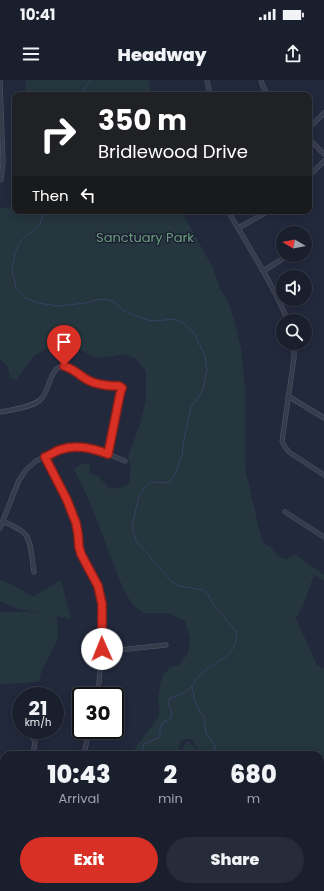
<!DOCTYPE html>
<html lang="en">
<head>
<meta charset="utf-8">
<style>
	body { margin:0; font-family:Poppins,sans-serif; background:#272c3a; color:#f1f3f6; height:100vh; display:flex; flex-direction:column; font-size:15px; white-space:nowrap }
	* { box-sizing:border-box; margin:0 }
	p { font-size:13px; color:#9fa2aa }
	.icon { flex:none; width:22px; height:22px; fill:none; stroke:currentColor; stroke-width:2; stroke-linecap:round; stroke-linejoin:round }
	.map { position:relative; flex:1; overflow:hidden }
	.panel { position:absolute; left:0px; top:671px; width:324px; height:140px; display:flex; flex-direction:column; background:#1a1f2e; border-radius:12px 12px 0 0; box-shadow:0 2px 10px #0003,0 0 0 1px #383d4a }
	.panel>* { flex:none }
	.banner { position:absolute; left:12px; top:12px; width:300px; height:122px; border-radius:8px; box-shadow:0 2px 10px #0003,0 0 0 1px #383d4a; background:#202124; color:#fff; overflow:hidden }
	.needle { width:26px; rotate:280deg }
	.buttons { position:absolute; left:276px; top:146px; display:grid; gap:8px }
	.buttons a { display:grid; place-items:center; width:36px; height:36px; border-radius:50%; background:#1a1f2e; box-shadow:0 2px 10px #0003,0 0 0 1px #383d4a; font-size:20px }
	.speed { position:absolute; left:12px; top:607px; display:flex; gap:8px; font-size:20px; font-weight:700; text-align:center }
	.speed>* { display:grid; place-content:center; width:52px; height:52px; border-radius:50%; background:#1a1f2e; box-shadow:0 2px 10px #0003,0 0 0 1px #383d4a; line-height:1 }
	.speed small { font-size:10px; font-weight:400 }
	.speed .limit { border:2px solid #111; border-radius:6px; background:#fff; color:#111 }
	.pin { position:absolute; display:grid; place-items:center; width:34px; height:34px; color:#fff; margin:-41px -17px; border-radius:50% 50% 50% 0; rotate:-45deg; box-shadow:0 0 4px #0007 }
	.pin .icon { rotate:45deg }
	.me { position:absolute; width:44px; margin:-22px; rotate:359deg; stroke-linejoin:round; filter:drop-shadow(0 0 3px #0008) }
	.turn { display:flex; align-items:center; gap:14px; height:84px; padding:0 20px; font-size:18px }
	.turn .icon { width:52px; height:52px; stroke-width:2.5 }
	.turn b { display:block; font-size:28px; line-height:34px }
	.then { display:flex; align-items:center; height:38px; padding:0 20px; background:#0003; gap:8px; font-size:15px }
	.eta { display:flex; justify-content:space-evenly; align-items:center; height:68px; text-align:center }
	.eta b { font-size:24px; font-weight:800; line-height:28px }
	.primary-button { display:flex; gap:8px; margin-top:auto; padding:8px 20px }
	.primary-button a { flex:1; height:46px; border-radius:24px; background:#d93025; color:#fff; font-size:16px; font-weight:800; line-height:46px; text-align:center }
	.primary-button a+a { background:#272c3a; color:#f1f3f6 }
	.status { display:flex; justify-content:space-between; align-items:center; height:28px; padding:0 20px; background:#1a1f2e; direction:ltr }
	.status svg { height:11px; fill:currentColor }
	header { display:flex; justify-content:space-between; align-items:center; height:52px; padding:0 20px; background:#1a1f2e; font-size:18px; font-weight:800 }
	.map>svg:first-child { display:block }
</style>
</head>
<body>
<div class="status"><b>10:41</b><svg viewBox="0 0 49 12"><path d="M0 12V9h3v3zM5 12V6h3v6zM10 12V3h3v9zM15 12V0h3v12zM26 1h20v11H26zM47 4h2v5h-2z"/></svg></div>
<header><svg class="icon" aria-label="menu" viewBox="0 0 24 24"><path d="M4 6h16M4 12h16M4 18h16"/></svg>Headway<svg class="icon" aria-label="share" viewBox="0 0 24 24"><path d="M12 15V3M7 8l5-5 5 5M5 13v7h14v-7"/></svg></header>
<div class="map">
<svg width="324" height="811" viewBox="0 0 324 811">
	<rect width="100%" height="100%" fill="#23293d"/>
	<!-- green -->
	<g fill="#25363e">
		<polygon points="26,0 148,0 152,15 25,15"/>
		<path d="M15 125V131H181L213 188 220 209 227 219 234 239 241 269 245 308V388L261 457 264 464C271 466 272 470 277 474 280 477 283 478 286 479L295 474 324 495V501L314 495 305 520 302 529 300 530 298 536H295L317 585 324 588V791L320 789V675H182V671L187 661 194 666 200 674 192 659H185L180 662 177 675H130L159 636V625L158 616 162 597 170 587 179 585 188 573 190 558 185 541 168 533H144L133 525 126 514 120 501 89 420 74 389 83 383 90 385V394L98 396 110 409 123 407 129 403 131 388 128 377 140 344 146 320V292L136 278 123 274 114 276 95 278 83 271 66 265 51 266 34 276 16 300 10 298 7 285 0 280V128H7Z"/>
		<polygon points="0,500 13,505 33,517 61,500 71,539 54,536 57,539 58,553 57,561 42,590 39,602 5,604 2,603 0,604 0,532 28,532 43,534 15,528 0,521"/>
		<polygon points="73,807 174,807 186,811 71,811"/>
		<polygon points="195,807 238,807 235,811 196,811"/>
		<polygon points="239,807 300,807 302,811 236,811"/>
	</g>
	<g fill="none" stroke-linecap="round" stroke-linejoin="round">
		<!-- stream -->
		<g stroke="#364164" stroke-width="1">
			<polyline points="56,15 58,13 69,12 81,14 84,13 85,7 91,0"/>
			<path d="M44 131 40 144 20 162 15 173 12 190 16 208 25 218 38 223 58 226 86 223 101 219 108 220 116 223 123 230 133 235 148 240 155 241 174 239 182 242 194 253 205 276 207 289 203 309 198 318 191 327 183 365 182 376 176 392 171 401 168 403 151 402 146 406 139 416 132 446 136 461 173 503 180 506 203 510 208 514 212 523 236 551C240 574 217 581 203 592 197 597 195 604 189 609 185 614 176 616 170 618L168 623 172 632 171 639 163 642 160 649V657L144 664 142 670 145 675"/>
			<polyline points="192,607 195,621 200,632 204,636 206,654 215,665 215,675"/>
			<polyline points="124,811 129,810 130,807"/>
		</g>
		<defs>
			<g id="minor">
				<polyline points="0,0 3,82 1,100"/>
				<polyline points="207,0 210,15"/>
				<polyline points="261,0 263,7 268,15"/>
				<polyline points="309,48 324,33"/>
				<polyline points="309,59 324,74"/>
				<polyline points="309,96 324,81"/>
				<path d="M228 131C248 166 273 204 288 241"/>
				<polyline points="238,148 269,131"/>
				<polyline points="263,191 289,175"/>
				<polyline points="294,263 294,278 282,361 285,367 289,372 324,395"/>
				<polyline points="288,316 324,338"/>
				<path d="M0 332C11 330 34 327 41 319 50 311 49 289 62 286 71 284 82 298 92 301 100 305 110 306 119 306L122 309 120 314 108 374"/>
				<polyline points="45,377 67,420 76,443 78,454 79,467 81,474 98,506 99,513 102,524 102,569 99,603 96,616"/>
				<polyline points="285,432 324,457"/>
				<path d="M3 441C10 445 19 448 25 454 32 462 32 482 34 492"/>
				<polyline points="0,448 19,400 26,390 36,381 59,370 75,366 92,368 108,374 125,381"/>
				<polyline points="102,569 119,570 166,565"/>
				<polyline points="33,675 35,662 33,658"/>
				<polyline points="84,675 89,650"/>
				<polyline points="0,681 4,682"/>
				<polyline points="0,735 4,736"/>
				<polyline points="0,786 4,773"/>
				<polyline points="43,811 44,807"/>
			</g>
		</defs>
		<!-- minor casing -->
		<use href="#minor" stroke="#525768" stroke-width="5"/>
		<!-- minor -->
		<use href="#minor" stroke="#373c4d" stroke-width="4"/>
	</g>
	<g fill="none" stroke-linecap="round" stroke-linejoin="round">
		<defs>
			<path id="route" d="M64 286C71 288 76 292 83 297 92 304 107 306 119 306L122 308 120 314 108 374C92 368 76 364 59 370 54 372 50 375 45 377L67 420 76 443 78 454 79 467 81 474 98 506 102 524V569"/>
		</defs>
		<!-- route casing -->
		<use href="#route" stroke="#8d1f18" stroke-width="10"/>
		<!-- route -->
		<use href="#route" stroke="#d93025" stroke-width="7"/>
	</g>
	<g text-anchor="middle" stroke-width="3" stroke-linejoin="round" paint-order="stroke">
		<!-- park labels -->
		<g font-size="13" fill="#699a7e" stroke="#1c2132">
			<text x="145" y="162">Sanctuary Park</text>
		</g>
	</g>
</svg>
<div class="buttons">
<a><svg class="needle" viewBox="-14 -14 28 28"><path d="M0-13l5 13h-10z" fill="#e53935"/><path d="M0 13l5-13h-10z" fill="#9fa2aa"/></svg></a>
<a><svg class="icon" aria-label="sound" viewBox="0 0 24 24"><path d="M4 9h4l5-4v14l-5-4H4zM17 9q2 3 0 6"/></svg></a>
<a><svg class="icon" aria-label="search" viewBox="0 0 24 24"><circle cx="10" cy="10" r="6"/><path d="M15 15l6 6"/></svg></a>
</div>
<div class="speed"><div>21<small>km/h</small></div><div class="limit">30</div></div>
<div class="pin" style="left:64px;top:286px;background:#d93025"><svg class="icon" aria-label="arrive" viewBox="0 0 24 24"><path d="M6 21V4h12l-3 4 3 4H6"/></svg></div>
<svg class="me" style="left:102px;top:569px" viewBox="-20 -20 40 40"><circle r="19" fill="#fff"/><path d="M0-13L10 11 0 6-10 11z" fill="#d93025"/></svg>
<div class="banner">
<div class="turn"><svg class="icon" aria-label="right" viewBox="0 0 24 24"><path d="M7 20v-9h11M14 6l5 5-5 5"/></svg><div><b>350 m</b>Bridlewood Drive</div></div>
<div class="then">Then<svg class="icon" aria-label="left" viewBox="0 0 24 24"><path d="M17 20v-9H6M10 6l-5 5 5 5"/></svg></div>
</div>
<section class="panel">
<div class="eta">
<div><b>10:43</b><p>Arrival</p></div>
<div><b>2</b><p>min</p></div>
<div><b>680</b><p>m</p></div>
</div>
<div class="primary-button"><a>Exit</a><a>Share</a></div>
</section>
</div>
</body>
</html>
